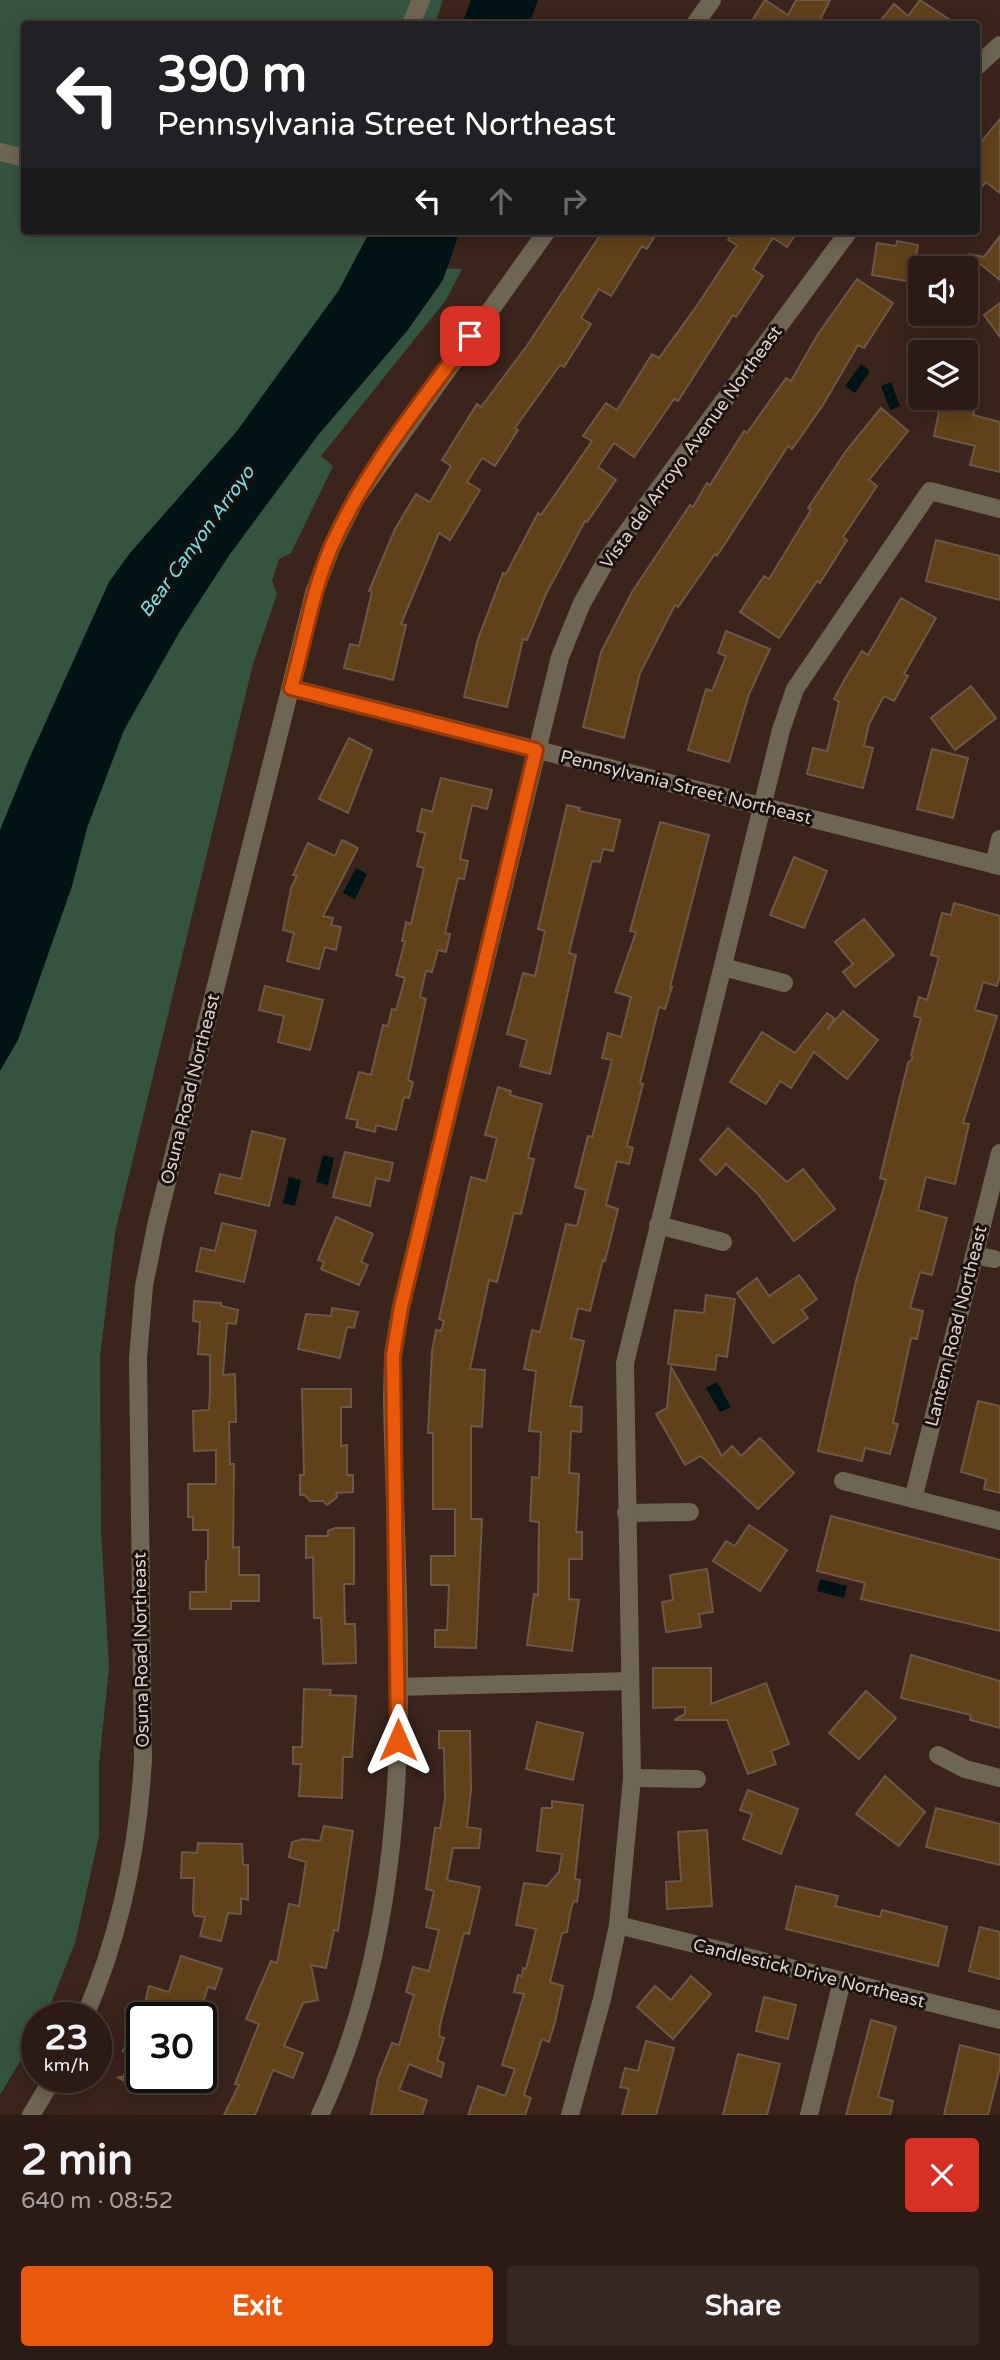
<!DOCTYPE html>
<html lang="en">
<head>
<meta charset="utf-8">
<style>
	body { margin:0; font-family:"Varela Round",sans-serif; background:#382822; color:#f1f3f6; height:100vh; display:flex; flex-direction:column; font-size:26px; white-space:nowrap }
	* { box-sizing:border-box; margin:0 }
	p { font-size:23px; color:#a6a1a0 }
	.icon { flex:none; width:38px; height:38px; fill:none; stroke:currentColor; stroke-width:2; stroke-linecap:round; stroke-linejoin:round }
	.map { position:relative; height:2115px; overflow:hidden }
	.drawer { display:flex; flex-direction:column; background:#2c1b15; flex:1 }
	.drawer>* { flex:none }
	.banner { position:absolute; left:21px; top:21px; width:959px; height:214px; border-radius:7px; box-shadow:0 4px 18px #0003,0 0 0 2px #483934; background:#202124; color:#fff; overflow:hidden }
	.controls { position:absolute; left:908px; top:256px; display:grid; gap:14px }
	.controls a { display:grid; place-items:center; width:70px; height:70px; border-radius:7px; background:#2c1b15; box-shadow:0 4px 18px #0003,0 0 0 2px #483934; font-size:35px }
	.speed { position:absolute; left:21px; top:2002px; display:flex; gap:14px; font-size:35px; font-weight:700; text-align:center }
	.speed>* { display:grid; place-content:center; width:91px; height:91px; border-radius:50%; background:#2c1b15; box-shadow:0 4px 18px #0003,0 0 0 2px #483934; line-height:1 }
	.speed small { font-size:18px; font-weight:400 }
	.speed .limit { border:4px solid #111; border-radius:10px; background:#fff; color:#111 }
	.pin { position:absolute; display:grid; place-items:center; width:60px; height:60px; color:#fff; margin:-30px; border-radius:14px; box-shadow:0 4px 10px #0006 }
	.me { position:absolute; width:77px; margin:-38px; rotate:0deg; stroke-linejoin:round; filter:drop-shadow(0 0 5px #0008) }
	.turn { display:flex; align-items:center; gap:24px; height:147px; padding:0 21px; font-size:32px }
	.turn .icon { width:91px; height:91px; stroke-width:2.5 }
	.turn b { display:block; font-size:49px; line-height:60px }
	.lanes { display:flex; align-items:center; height:66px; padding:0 21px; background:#0003; justify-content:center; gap:35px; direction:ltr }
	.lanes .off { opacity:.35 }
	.round { display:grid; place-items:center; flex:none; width:74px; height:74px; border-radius:7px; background:#382822 }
	.overview { display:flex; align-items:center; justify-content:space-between; height:119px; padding:0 21px }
	h1 { font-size:42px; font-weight:700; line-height:52px }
	.button { display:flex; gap:14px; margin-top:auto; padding:14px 21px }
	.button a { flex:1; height:80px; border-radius:7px; background:#ea580c; color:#fff; font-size:28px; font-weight:700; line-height:80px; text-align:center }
	.button a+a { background:#382822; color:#f1f3f6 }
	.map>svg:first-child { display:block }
</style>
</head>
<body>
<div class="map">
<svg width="1000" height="2115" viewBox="0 0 1000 2115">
	<rect width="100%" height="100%" fill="#3a241c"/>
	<!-- green -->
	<polygon fill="#355440" points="0,0 443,0 435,24 24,24 24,231 370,231 360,265 462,269 446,300 321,456 333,466 291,553 279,559 272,581 277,594 253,664 115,1233 100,1357 101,1530 109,1668 99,1764 99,1836 75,1943 45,2018 37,2018 37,2033 0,2095"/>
	<!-- water -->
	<g fill="#011314">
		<polygon points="471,0 538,0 529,24 462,24"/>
		<polygon points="370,231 460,231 443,280 407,331 319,434 230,554 180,631 124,730 87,828 72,886 18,1040 0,1071 0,830 29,759 109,582 130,553 237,431 339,290"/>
		<polygon points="861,364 870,371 855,393 845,386"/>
		<polygon points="891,382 900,406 890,410 881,386"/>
		<polygon points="356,868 367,874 355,899 343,893"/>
		<polygon points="323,1155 334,1158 328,1185 316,1182"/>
		<polygon points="289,1177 301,1180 295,1206 283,1203"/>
		<polygon points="717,1382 731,1407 720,1412 706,1388"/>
		<polygon points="820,1579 847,1586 844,1598 817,1591"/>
	</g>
	<!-- building -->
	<g fill="#60411a" stroke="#6a5945" stroke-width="2">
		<polygon points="765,0 788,15 796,0 830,0 818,24 760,24 753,19"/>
		<polygon points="920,0 956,24 878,24 894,4 908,16"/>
		<polygon points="1000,119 1000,193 986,182 976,193 976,148"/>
		<polygon points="603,231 658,231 647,249 642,246 611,296 599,289 581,318 591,324 564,367 560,365 515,428 518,430 495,466 482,458 467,482 480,490 450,540 439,533 401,624 406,625 393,680 344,668 350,644 359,646 372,592 369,591 395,529 416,494 430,502 451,466 442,460 477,404 481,407 526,347"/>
		<polygon points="734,231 798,231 787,247 773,238 753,269 763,276 736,317 733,315 678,401 674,399 634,457 614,443 598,467 616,480 587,522 585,521 546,594 527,640 523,639 507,707 464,697 478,639 503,573 506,574 538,513 541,515 592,441 583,436 606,403 617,410 652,354 659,358 698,304 737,245 728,240"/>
		<polygon points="1000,236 1000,280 968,254 984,257"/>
		<polygon points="897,241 918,245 912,282 872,275 877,243 896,246"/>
		<polygon points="857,279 893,303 864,348 858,345 823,405 792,449 788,446 717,556 715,554 678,607 675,605 640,673 624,738 583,727 601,652 632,592 690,505 693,507 707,483 710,485 744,431 747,433 786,378 791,381 818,334"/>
		<polygon points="1000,303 1000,337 984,315"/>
		<polygon points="942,397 977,401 973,415 1000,422 1000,472 970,465 975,446 934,436"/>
		<polygon points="881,408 908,431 869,480 877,486 843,537 847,540 820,583 817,581 779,638 740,612 764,576 769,579 811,510 808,508 846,451"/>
		<polygon points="936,540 1000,556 1000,600 926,581"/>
		<polygon points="901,598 936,618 904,674 908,676 894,701 884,696 869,724 864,746 873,748 863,788 807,774 813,748 827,751 839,702 834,699 846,677 862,651 868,655"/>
		<polygon points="726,631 770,649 749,694 729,762 688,750 706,689 712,691 726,656 718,653"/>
		<polygon points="971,686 996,718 955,750 931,718"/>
		<polygon points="349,738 372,750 348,813 319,799"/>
		<polygon points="932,749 968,758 953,818 917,809"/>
		<polygon points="441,778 492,790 487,809 472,805 460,859 468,861 464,879 458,878 445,933 450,934 446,952 438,950 432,972 426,971 420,997 426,999 408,1080 413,1082 409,1098 404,1097 396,1130 376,1125 375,1132 356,1127 358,1120 346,1118 359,1072 371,1075 383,1025 388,1026 392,1009 396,1010 405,978 396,975 405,941 402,941 406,922 411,924 424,868 417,866 425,833 417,831 422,809 432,812"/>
		<polygon points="567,805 580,808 579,811 620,820 613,851 603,849 600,862 592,861 569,953 576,955 550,1074 520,1066 527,1040 507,1034 523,973 535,976 545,931 538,929"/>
		<polygon points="660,822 709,835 670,987 672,987 665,1009 659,1007 640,1083 643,1084 627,1146 633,1148 629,1164 617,1161 606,1205 618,1209 605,1261 603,1260 590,1311 578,1308 571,1338 584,1341 570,1406 582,1407 581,1432 571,1431 569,1473 579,1474 576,1532 582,1532 582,1559 569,1559 569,1599 579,1600 572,1651 527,1645 534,1594 538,1595 539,1522 530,1521 532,1477 539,1478 541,1432 529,1431 536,1371 524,1369 532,1330 540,1332 566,1224 577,1226 586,1190 575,1187 588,1136 592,1137 612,1060 602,1058 608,1033 621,1037 631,997 615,992 636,932 630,931"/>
		<polygon points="342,840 358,848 323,916 333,918 331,925 341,927 336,950 325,947 319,969 287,961 294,933 283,930 291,888 297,876 293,875 308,843 335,856"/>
		<polygon points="794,857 827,871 804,928 770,915"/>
		<polygon points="954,903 1000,916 1000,976 997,986 983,982 975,1010 997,1016 963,1123 969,1124 955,1184 926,1177 918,1210 947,1218 932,1275 920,1272 910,1308 923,1311 917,1339 911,1338 893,1423 898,1424 890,1454 865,1448 862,1461 818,1451 856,1281 886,1180 880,1178 908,1063 913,1058 911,1055 921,1018 914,1016 919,997 927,1000 939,957 931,955 942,913 951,915"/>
		<polygon points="864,919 894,955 855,987 843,972 853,964 835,942"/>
		<polygon points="265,986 323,1000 310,1050 278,1042 284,1016 259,1010"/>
		<polygon points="843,1011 878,1040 847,1079 814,1052 791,1088 780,1081 766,1104 730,1082 762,1032 795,1053 827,1013 834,1018 827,1030"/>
		<polygon points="498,1087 511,1091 510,1095 542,1104 528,1158 534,1159 521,1214 514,1213 497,1282 489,1280 470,1369 485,1370 482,1427 471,1426 471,1519 482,1519 476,1648 435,1647 435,1630 447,1630 449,1585 431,1585 431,1556 455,1556 455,1509 433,1509 433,1433 428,1433 432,1351 436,1330 441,1331 444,1321 439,1319 471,1177 486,1181 497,1138 485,1135"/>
		<polygon points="728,1128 787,1182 803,1169 835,1209 794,1241 757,1193 726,1164 716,1175 700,1160"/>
		<polygon points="252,1131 285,1139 269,1206 215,1193 220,1174 241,1179"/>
		<polygon points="345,1152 393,1163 389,1181 376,1178 370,1206 333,1197"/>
		<polygon points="336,1217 373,1234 361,1262 368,1265 359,1285 321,1269 324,1262 318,1260"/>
		<polygon points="222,1223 256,1231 244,1282 196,1271 201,1248 215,1251"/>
		<polygon points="799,1275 817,1299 802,1310 808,1318 773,1343 737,1293 757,1278 769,1296"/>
		<polygon points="706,1295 735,1299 727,1357 717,1355 715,1370 668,1364 675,1310 704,1313"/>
		<polygon points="194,1301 221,1303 221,1306 238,1310 236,1324 227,1323 223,1375 235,1374 236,1422 229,1422 230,1464 234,1464 233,1548 239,1547 239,1575 259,1575 259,1601 231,1601 231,1609 190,1609 190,1592 206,1592 206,1561 208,1560 208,1530 193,1530 193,1517 188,1517 188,1484 216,1484 216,1450 194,1451 193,1411 209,1410 210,1392 210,1355 198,1354 200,1322 193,1321"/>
		<polygon points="332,1308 358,1312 354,1328 347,1327 340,1358 298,1349 306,1314 331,1316"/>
		<polygon points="671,1367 722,1456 732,1446 741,1456 760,1438 794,1473 758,1509 701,1456 685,1465 656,1414 667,1408"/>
		<polygon points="302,1389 351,1389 351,1407 341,1407 341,1446 347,1445 347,1475 353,1475 353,1492 336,1493 337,1497 327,1505 323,1501 310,1501 305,1495 300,1495 300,1475 304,1475"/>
		<polygon points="978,1401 1000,1406 1000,1493 984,1489 986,1479 961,1472"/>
		<polygon points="831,1516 1000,1560 1000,1631 861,1599 865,1583 817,1571"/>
		<polygon points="749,1525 787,1550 760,1591 713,1561 726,1541 735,1546"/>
		<polygon points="335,1528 354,1528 354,1584 344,1584 345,1624 355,1624 356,1663 323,1664 321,1618 314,1618 313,1557 306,1558 306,1536 328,1536 328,1531"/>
		<polygon points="707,1569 713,1612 699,1614 701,1627 666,1632 662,1602 673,1600 670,1575"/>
		<polygon points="911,1655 1000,1681 1000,1728 970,1720 971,1715 901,1698"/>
		<polygon points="653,1668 711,1668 711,1704 766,1683 789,1744 771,1751 776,1764 748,1774 727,1720 674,1720 685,1714 685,1707 653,1708"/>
		<polygon points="304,1689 331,1690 330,1695 356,1696 352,1757 343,1757 342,1798 299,1796 301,1764 293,1764 293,1747 302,1747"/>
		<polygon points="866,1691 896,1718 859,1759 829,1733"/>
		<polygon points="537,1722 583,1733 573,1780 526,1769"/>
		<polygon points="439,1731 470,1731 471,1789 467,1827 481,1829 479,1848 453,1848 447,1880 480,1887 469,1934 464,1933 440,2025 439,2036 444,2038 437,2060 444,2063 441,2077 409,2064 399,2090 427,2100 422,2115 371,2115 378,2078 392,2043 399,2045 414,1995 406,1992 413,1967 429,1971 439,1930 426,1927 434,1891 426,1889 435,1828 440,1828 445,1800 444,1748 439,1748"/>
		<polygon points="885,1776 925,1812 899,1846 856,1814"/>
		<polygon points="748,1790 798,1809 781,1854 743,1839 752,1814 740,1810"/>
		<polygon points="552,1801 583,1805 575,1879 580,1880 577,1902 574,1901 571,1909 567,1932 562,1933 550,1982 563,1986 555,2022 549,2042 542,2039 524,2095 531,2098 525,2115 468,2115 478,2086 505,2096 515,2069 502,2065 524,1994 514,1992 518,1975 522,1976 523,1968 526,1969 536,1929 516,1925 524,1883 547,1886 559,1872 562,1854 537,1851 542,1808 552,1808"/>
		<polygon points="936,1808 1000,1824 1000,1865 926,1847"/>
		<polygon points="324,1826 353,1831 338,1931 334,1930 326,1968 311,1965 318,2000 303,2003 284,2046 303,2053 293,2078 273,2070 255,2115 224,2115 239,2085 235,2084 259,2024 246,2019 271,1961 277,1963 289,1904 299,1906 306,1862 289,1857 292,1842 303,1839 320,1841"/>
		<polygon points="707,1830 712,1906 667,1909 666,1882 681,1881 678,1832"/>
		<polygon points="198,1843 242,1844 243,1865 248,1865 248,1900 241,1898 241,1914 228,1913 221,1941 200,1936 205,1917 195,1916 193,1911 194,1878 181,1878 182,1852 197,1853"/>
		<polygon points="796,1886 838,1896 835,1906 880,1917 882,1910 947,1927 938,1966 786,1929"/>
		<polygon points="980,1927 1000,1932 1000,1979 969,1971"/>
		<polygon points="181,1956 222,1969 215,1989 208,1987 198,2018 142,2018 142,2077 158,2077 150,2094 117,2077 123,2077 133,2056 123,2051 144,2007 149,1986 169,1992"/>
		<polygon points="691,1976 711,1994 673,2039 637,2007 655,1986 671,2000"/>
		<polygon points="764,1997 796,2005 788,2039 756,2031"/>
		<polygon points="871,2020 896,2027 878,2097 893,2101 890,2115 846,2115"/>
		<polygon points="646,2041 674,2048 656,2115 622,2115 629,2089 620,2087 625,2068 638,2071"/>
		<polygon points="960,2045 1000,2055 1000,2068 988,2115 944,2115"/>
		<polygon points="738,2054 780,2064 767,2115 723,2115"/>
	</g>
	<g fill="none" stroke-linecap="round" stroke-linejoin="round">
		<!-- minor -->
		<g stroke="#6e6552" stroke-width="18">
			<polyline points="411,24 421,0"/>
			<polyline points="695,24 712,0"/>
			<polyline points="976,67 1000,45"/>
			<polyline points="0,152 24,158"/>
			<polyline points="291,688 1000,866"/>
			<polyline points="994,865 1000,839"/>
			<polyline points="723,967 784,983"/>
			<polyline points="658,1225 723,1242"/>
			<polyline points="974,1255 994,1259"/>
			<polyline points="843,1481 1000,1521"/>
			<polyline points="913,1499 1000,1153"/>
			<polyline points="626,1513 690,1512"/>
			<polyline points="398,1687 630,1681"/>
			<polyline points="938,1755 965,1769 1000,1778"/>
			<polyline points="632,1778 697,1779"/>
			<polyline points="618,1925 1000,2020"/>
			<path d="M84 2018C120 1936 138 1849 143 1760L138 1358 144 1286 156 1226 314 593 332 546 356 498 547 231"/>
			<polyline points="31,2115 54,2077"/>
			<path d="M320 2115C425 1892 397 1638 392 1399L393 1355 401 1307 560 657 582 603 607 559 849 231"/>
			<polyline points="570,2115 602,1999 618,1925 632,1778 625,1363 781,730 795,689 930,491 1000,509"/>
			<polyline points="809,2115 842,1981"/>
		</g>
	</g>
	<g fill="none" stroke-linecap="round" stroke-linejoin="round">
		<defs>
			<path id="route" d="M398 1740 393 1355 401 1307 536 750 291 688C305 640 312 591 332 545 366 469 421 403 470 336"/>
		</defs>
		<!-- route casing -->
		<use href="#route" stroke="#983908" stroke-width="18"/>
		<!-- route -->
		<use href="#route" stroke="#ea580c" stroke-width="12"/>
	</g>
	<g text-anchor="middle" stroke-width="6" stroke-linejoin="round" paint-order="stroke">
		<!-- street labels -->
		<g font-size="18" fill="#decfc9" stroke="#1a100d">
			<text transform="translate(691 447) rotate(-54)" y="6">Vista del Arroyo Avenue Northeast</text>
			<text transform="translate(686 787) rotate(14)" y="6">Pennsylvania Street Northeast</text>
			<text transform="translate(190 1089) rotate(-76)" y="6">Osuna Road Northeast</text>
			<text transform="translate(956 1326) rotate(-76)" y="6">Lantern Road Northeast</text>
			<text transform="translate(141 1650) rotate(-91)" y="6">Osuna Road Northeast</text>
			<text transform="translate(809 1973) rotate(14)" y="6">Candlestick Drive Northeast</text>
		</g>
		<!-- water labels -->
		<g font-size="19" font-style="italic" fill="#75e0e8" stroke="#1a100d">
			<text transform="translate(196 541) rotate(-54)" y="7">Bear Canyon Arroyo</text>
		</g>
	</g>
</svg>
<div class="controls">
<a><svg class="icon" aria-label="sound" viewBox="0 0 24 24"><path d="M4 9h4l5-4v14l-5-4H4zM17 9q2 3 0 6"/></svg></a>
<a><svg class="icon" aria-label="layers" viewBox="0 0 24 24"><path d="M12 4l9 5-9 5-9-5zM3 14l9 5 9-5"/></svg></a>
</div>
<div class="speed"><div>23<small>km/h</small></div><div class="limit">30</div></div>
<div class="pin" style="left:470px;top:336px;background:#d93025"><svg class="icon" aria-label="arrive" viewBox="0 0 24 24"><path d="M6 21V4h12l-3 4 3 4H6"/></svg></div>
<svg class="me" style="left:398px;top:1740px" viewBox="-20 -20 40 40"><path d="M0-17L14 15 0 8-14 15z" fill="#ea580c" stroke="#fff" stroke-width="4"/></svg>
<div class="banner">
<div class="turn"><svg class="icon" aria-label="left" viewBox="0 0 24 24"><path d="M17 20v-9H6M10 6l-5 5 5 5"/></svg><div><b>390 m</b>Pennsylvania Street Northeast</div></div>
<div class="lanes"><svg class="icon" aria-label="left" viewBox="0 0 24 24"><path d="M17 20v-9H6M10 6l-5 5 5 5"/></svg><svg class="icon off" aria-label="ahead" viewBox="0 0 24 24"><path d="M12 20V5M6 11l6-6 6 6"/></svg><svg class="icon off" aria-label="right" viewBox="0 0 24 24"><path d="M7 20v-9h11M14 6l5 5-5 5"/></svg></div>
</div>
</div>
<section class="drawer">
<div class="overview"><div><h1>2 min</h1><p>640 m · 08:52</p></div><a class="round" style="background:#d93025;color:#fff"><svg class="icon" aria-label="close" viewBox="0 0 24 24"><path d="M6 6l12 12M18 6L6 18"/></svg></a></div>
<div class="button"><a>Exit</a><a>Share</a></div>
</section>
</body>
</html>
